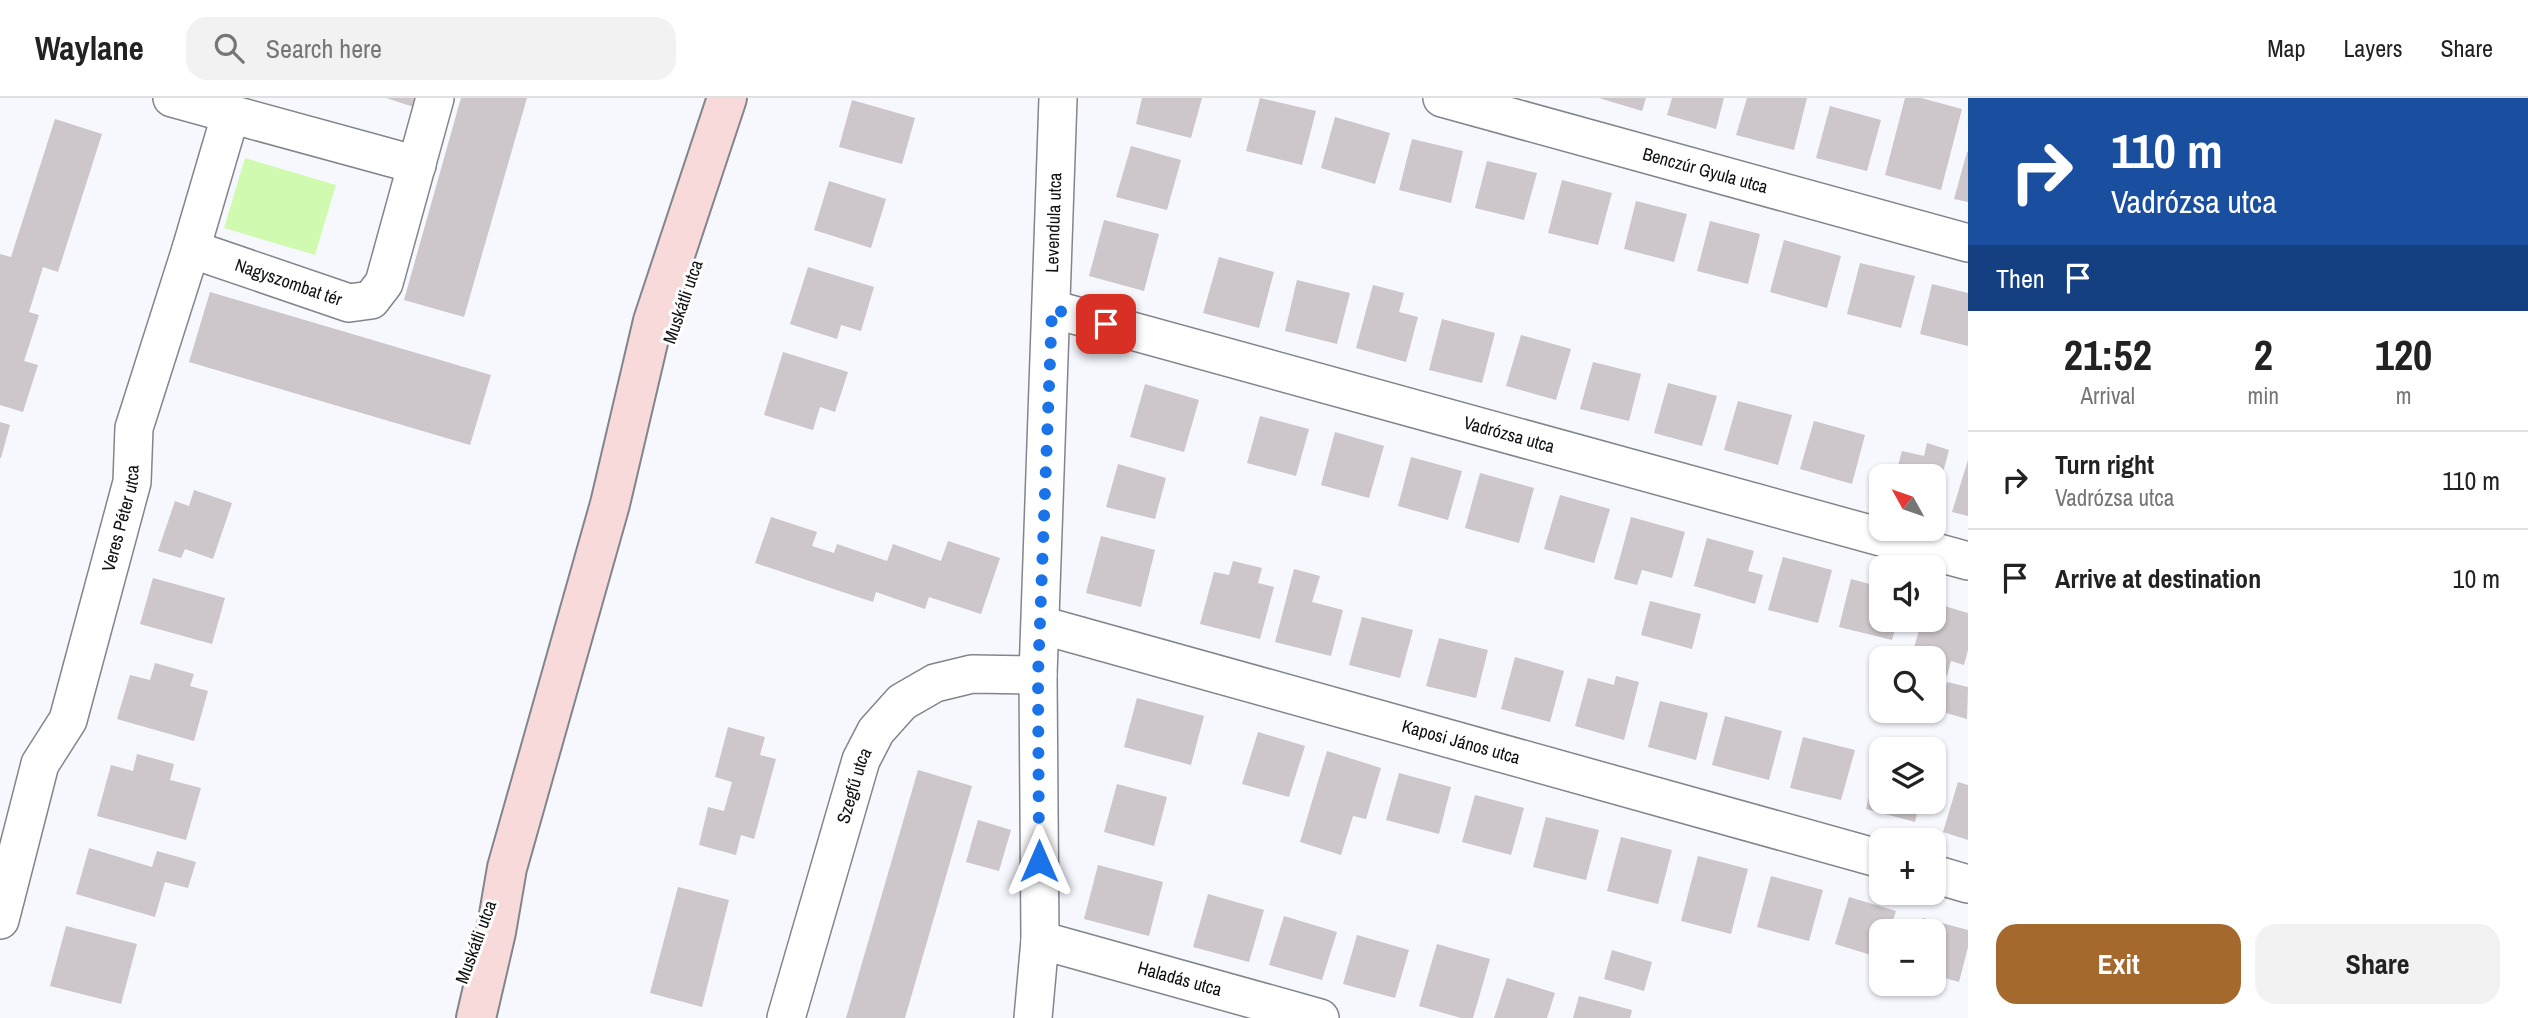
<!DOCTYPE html>
<html lang="en">
<head>
<meta charset="utf-8">
<style>
	body { margin:0; font-family:"Archivo Narrow",sans-serif; background:#f2f2f2; color:#222; height:100vh; display:flex; flex-direction:column; font-size:26px; white-space:nowrap }
	* { box-sizing:border-box; margin:0 }
	p { font-size:23px; color:#767676 }
	.icon { flex:none; width:38px; height:38px; fill:none; stroke:currentColor; stroke-width:2; stroke-linecap:round; stroke-linejoin:round }
	.map { position:relative; flex:1; overflow:hidden }
	.details { display:flex; flex-direction:column; background:#fff; width:560px }
	.details>* { flex:none }
	.guide { background:#1a4fa0; color:#fff; overflow:hidden }
	.needle { width:46px; rotate:310deg }
	.buttons { position:absolute; left:1869px; top:366px; display:grid; gap:14px }
	.buttons a { display:grid; place-items:center; width:77px; height:77px; border-radius:14px; background:#fff; box-shadow:0 2px 5px #0004; font-size:35px }
	.pin { position:absolute; display:grid; place-items:center; width:60px; height:60px; color:#fff; margin:-30px; border-radius:14px; box-shadow:0 4px 10px #0006 }
	.me { position:absolute; width:77px; margin:-38px; rotate:0deg; stroke-linejoin:round; filter:drop-shadow(0 0 5px #0008) }
	.turn { display:flex; align-items:center; gap:24px; height:147px; padding:0 28px; font-size:32px }
	.turn .icon { width:91px; height:91px; stroke-width:2.5 }
	.turn b { display:block; font-size:49px; line-height:60px }
	.then { display:flex; align-items:center; height:66px; padding:0 28px; background:#0003; gap:14px; font-size:26px }
	.eta { display:flex; justify-content:space-evenly; align-items:center; height:119px; text-align:center }
	.eta b { font-size:42px; font-weight:700; line-height:49px }
	.primary-button { display:flex; gap:14px; margin-top:auto; padding:14px 28px }
	.primary-button a { flex:1; height:80px; border-radius:21px; background:#a5682d; color:#fff; font-size:28px; font-weight:700; line-height:80px; text-align:center }
	.primary-button a+a { background:#f2f2f2; color:#222 }
	ul { padding:0; list-style:none }
	li { display:flex; align-items:center; gap:21px; height:98px; padding:0 28px; border-top:2px solid #e0e0e0 }
	li div { flex:1 }
	li b { display:block; font-size:26px }
	li em { font-style:normal }
	header { display:flex; align-items:center; gap:42px; box-sizing:border-box; height:98px; padding:0 35px; background:#fff; border-bottom:2px solid #e0e0e0 }
	header strong { font-size:33px }
	nav { display:flex; gap:38px; margin-inline-start:auto; font-size:24px }
	.search { width:490px; height:63px; background:#f2f2f2; display:flex; align-items:center; gap:18px; box-sizing:border-box; padding:0 24px; border-radius:21px; color:#767676; font-size:26px }
	main { display:flex; flex:1; min-height:0 }
	.map>svg:first-child { display:block }
</style>
</head>
<body>
<header>
<strong>Waylane</strong>
<div class="search"><svg class="icon" aria-label="search" viewBox="0 0 24 24"><circle cx="10" cy="10" r="6"/><path d="M15 15l6 6"/></svg>Search here</div>
<nav><a>Map</a><a>Layers</a><a>Share</a></nav>
</header>
<main>
<div class="map">
<svg width="1968" height="920" viewBox="0 0 1968 920">
	<rect width="100%" height="100%" fill="#f6f8fe"/>
	<!-- green -->
	<polygon fill="#d1fab1" points="245,60 336,87 315,157 224,130"/>
	<!-- building -->
	<g fill="#cdc6ca">
		<polygon points="386,0 423,0 420,11"/>
		<polygon points="461,0 527,0 464,219 404,202"/>
		<polygon points="1142,0 1202,0 1191,40 1136,26"/>
		<polygon points="1260,0 1316,13 1302,67 1246,53"/>
		<polygon points="1599,0 1646,0 1642,13"/>
		<polygon points="1672,0 1724,0 1716,31 1667,17"/>
		<polygon points="1747,0 1807,0 1794,52 1736,37"/>
		<polygon points="1905,0 1921,0 1962,11 1941,92 1885,77"/>
		<polygon points="852,2 915,20 902,66 839,49"/>
		<polygon points="1830,8 1881,22 1867,73 1816,60"/>
		<polygon points="1335,19 1390,35 1375,86 1321,70"/>
		<polygon points="55,21 102,36 58,174 43,169 29,214 39,217 24,263 38,267 23,314 0,307 0,156 11,159"/>
		<polygon points="1412,41 1463,53 1451,105 1399,92"/>
		<polygon points="1131,48 1181,62 1167,112 1116,99"/>
		<polygon points="1967,54 1968,54 1968,104 1954,101"/>
		<polygon points="1487,63 1537,75 1524,122 1475,110"/>
		<polygon points="1562,82 1612,95 1598,147 1548,135"/>
		<polygon points="829,83 886,101 871,150 814,132"/>
		<polygon points="1636,103 1687,116 1674,164 1624,151"/>
		<polygon points="1104,122 1159,136 1144,193 1089,178"/>
		<polygon points="1710,123 1760,136 1748,186 1697,173"/>
		<polygon points="1784,142 1841,158 1827,210 1770,194"/>
		<polygon points="1219,159 1274,174 1259,230 1203,215"/>
		<polygon points="1860,165 1915,178 1901,230 1847,216"/>
		<polygon points="808,169 874,189 861,233 841,227 837,241 790,226"/>
		<polygon points="1297,182 1350,195 1337,246 1285,233"/>
		<polygon points="1932,186 1968,195 1968,248 1920,236"/>
		<polygon points="1373,187 1404,195 1399,214 1418,219 1406,264 1356,250"/>
		<polygon points="210,194 491,277 470,347 189,264"/>
		<polygon points="1442,221 1495,235 1482,285 1429,272"/>
		<polygon points="1521,237 1571,251 1556,302 1506,288"/>
		<polygon points="783,254 848,274 835,314 820,309 813,332 764,317"/>
		<polygon points="1593,264 1641,276 1629,323 1580,311"/>
		<polygon points="1668,285 1717,298 1702,348 1654,335"/>
		<polygon points="1145,286 1199,302 1184,354 1130,339"/>
		<polygon points="1738,303 1792,317 1778,367 1724,352"/>
		<polygon points="1260,318 1309,331 1296,378 1247,365"/>
		<polygon points="1814,323 1865,337 1852,386 1800,371"/>
		<polygon points="0,324 10,327 1,360 0,360"/>
		<polygon points="1335,334 1384,348 1369,400 1321,387"/>
		<polygon points="1927,345 1949,352 1935,404 1934,378 1895,378 1902,353 1924,358"/>
		<polygon points="1411,359 1462,373 1448,422 1398,408"/>
		<polygon points="1968,362 1968,418 1952,414"/>
		<polygon points="1118,366 1166,380 1155,421 1106,409"/>
		<polygon points="1480,375 1534,390 1519,445 1465,430"/>
		<polygon points="194,392 232,405 213,461 185,451 181,460 158,453 175,403 189,408"/>
		<polygon points="1560,397 1610,411 1594,465 1544,451"/>
		<polygon points="771,419 817,434 812,448 834,455 837,446 887,463 893,446 941,463 948,443 1000,460 981,516 929,499 925,511 876,494 873,504 755,465"/>
		<polygon points="1631,419 1685,434 1672,480 1642,472 1637,487 1614,481"/>
		<polygon points="1101,438 1155,452 1141,509 1086,495"/>
		<polygon points="1707,440 1754,453 1748,473 1763,477 1755,506 1694,488"/>
		<polygon points="1783,459 1832,472 1818,525 1768,512"/>
		<polygon points="1233,463 1262,470 1258,485 1274,489 1260,541 1200,526 1214,474 1229,477"/>
		<polygon points="1294,471 1320,478 1312,504 1343,512 1331,558 1275,544"/>
		<polygon points="153,480 225,500 212,546 140,526"/>
		<polygon points="1851,481 1881,489 1881,522 1898,522 1892,542 1839,529"/>
		<polygon points="1650,503 1701,516 1692,551 1641,537"/>
		<polygon points="1934,505 1968,515 1968,552 1964,567 1951,563 1947,578 1934,574 1934,560 1911,560 1922,522 1934,522"/>
		<polygon points="1362,519 1413,532 1400,580 1349,567"/>
		<polygon points="1439,540 1488,552 1476,600 1426,588"/>
		<polygon points="1515,559 1564,573 1550,624 1501,611"/>
		<polygon points="155,565 194,576 190,588 208,593 194,643 117,621 130,577 150,582"/>
		<polygon points="1616,578 1639,584 1624,642 1575,628 1588,580 1614,587"/>
		<polygon points="1947,584 1968,589 1967,621 1939,613"/>
		<polygon points="1137,600 1204,618 1191,667 1124,649"/>
		<polygon points="1660,603 1708,615 1696,662 1648,649"/>
		<polygon points="1725,618 1782,633 1769,682 1712,667"/>
		<polygon points="728,629 765,639 760,657 776,661 754,741 741,737 736,757 699,747 708,709 724,713 732,684 715,679"/>
		<polygon points="1258,634 1305,648 1289,699 1242,686"/>
		<polygon points="1803,639 1855,652 1841,702 1790,690"/>
		<polygon points="1327,653 1381,670 1366,721 1353,718 1341,757 1300,744"/>
		<polygon points="137,656 174,666 170,682 201,690 186,742 97,718 111,667 133,673"/>
		<polygon points="1878,661 1881,662 1881,704 1920,704 1915,724 1866,711"/>
		<polygon points="918,672 972,688 905,920 846,920"/>
		<polygon points="1399,675 1451,689 1439,736 1386,722"/>
		<polygon points="1958,684 1968,687 1968,742 1943,734"/>
		<polygon points="1117,686 1167,699 1154,748 1104,734"/>
		<polygon points="1475,697 1524,710 1511,757 1462,744"/>
		<polygon points="1546,719 1599,732 1586,782 1533,769"/>
		<polygon points="978,722 1011,732 999,773 966,764"/>
		<polygon points="1621,739 1672,752 1658,806 1607,793"/>
		<polygon points="89,750 152,769 157,753 196,764 188,790 165,784 155,819 76,796"/>
		<polygon points="1698,758 1748,771 1731,836 1681,823"/>
		<polygon points="1098,767 1163,784 1149,838 1084,821"/>
		<polygon points="1771,778 1823,792 1809,843 1757,829"/>
		<polygon points="678,789 729,802 702,909 650,895"/>
		<polygon points="1208,796 1264,812 1249,864 1193,849"/>
		<polygon points="1849,799 1896,813 1890,833 1881,833 1881,860 1835,846"/>
		<polygon points="1284,818 1337,834 1322,882 1269,867"/>
		<polygon points="1923,820 1968,832 1968,849 1959,884 1934,877 1934,833 1920,833"/>
		<polygon points="66,828 137,846 121,906 50,888"/>
		<polygon points="1357,837 1409,852 1395,900 1343,886"/>
		<polygon points="1437,846 1490,861 1473,920 1461,920 1419,908"/>
		<polygon points="1612,852 1652,864 1644,893 1604,881"/>
		<polygon points="1507,880 1555,895 1547,920 1494,920"/>
		<polygon points="1579,898 1632,912 1630,920 1573,920"/>
	</g>
	<g fill="none" stroke-linecap="round" stroke-linejoin="round">
		<defs>
			<g id="street">
				<polyline points="172,0 417,67"/>
				<path id="s1" d="M1442 0 1968 145"/>
				<path id="s2" d="M191 151 349 205 371 202 384 185 435 0"/>
				<path id="s3" d="M1052 211 1968 463"/>
				<path id="s4" d="M1041 527 1881 761"/>
				<polyline points="1934,776 1968,786"/>
				<path id="s5" d="M0 822 40 666 68 622 132 384 134 330 191 151 231 15"/>
				<path id="s6" d="M1040 842 1320 920"/>
				<path id="s7" d="M786 920 861 662 876 633 902 604 935 585 972 576 1038 577"/>
				<path id="s8" d="M1033 920 1040 842 1038 577 1058 0"/>
			</g>
			<polyline id="secondary" points="476,920 496,834 507,770 610,406 653,223 727,0"/>
		</defs>
		<!-- street casing -->
		<use href="#street" stroke="#82858b" stroke-width="40"/>
		<!-- secondary casing -->
		<use href="#secondary" stroke="#82858b" stroke-width="42"/>
		<!-- street -->
		<use href="#street" stroke="#fff" stroke-width="37"/>
		<!-- secondary -->
		<use href="#secondary" stroke="#f7dad9" stroke-width="38"/>
	</g>
	<g fill="none" stroke-linecap="round" stroke-linejoin="round">
		<!-- route -->
		<polyline stroke="#1a73e8" stroke-width="12" stroke-dasharray="0 21.6" points="1039,763 1038,577 1052,211 1106,226"/>
	</g>
	<g text-anchor="middle" stroke-width="6" stroke-linejoin="round" paint-order="stroke">
		<!-- street labels -->
		<g font-size="18" fill="#0f1012" stroke="#fff">
			<text dy="6" stroke="none"><textPath href="#s1" startOffset="273">Benczúr Gyula utca</textPath></text>
			<text dy="6" stroke="none"><textPath href="#s8" startOffset="796">Levendula utca</textPath></text>
			<text dy="6" stroke="none"><textPath href="#s2" startOffset="103">Nagyszombat tér</textPath></text>
			<text transform="translate(683 204) rotate(-71)" y="6">Muskátli utca</text>
			<text dy="6" stroke="none"><textPath href="#s3" startOffset="474">Vadrózsa utca</textPath></text>
			<text dy="6" stroke="none"><textPath href="#s5" startOffset="422">Veres Péter utca</textPath></text>
			<text dy="6" stroke="none"><textPath href="#s4" startOffset="436">Kaposi János utca</textPath></text>
			<text dy="6" stroke="none"><textPath href="#s7" startOffset="242">Szegfű utca</textPath></text>
			<text transform="translate(476 844) rotate(-70)" y="6">Muskátli utca</text>
			<text dy="6" stroke="none"><textPath href="#s6" startOffset="145">Haladás utca</textPath></text>
		</g>
	</g>
</svg>
<div class="buttons">
<a><svg class="needle" viewBox="-14 -14 28 28"><path d="M0-13l5 13h-10z" fill="#e53935"/><path d="M0 13l5-13h-10z" fill="#767676"/></svg></a>
<a><svg class="icon" aria-label="sound" viewBox="0 0 24 24"><path d="M4 9h4l5-4v14l-5-4H4zM17 9q2 3 0 6"/></svg></a>
<a><svg class="icon" aria-label="search" viewBox="0 0 24 24"><circle cx="10" cy="10" r="6"/><path d="M15 15l6 6"/></svg></a>
<a><svg class="icon" aria-label="layers" viewBox="0 0 24 24"><path d="M12 4l9 5-9 5-9-5zM3 14l9 5 9-5"/></svg></a>
<a>+</a>
<a>−</a>
</div>
<div class="pin" style="left:1106px;top:226px;background:#d93025"><svg class="icon" aria-label="arrive" viewBox="0 0 24 24"><path d="M6 21V4h12l-3 4 3 4H6"/></svg></div>
<svg class="me" style="left:1039px;top:763px" viewBox="-20 -20 40 40"><path d="M0-17L14 15 0 8-14 15z" fill="#1a73e8" stroke="#fff" stroke-width="4"/></svg>
</div>
<section class="details">
<div class="guide">
<div class="turn"><svg class="icon" aria-label="right" viewBox="0 0 24 24"><path d="M7 20v-9h11M14 6l5 5-5 5"/></svg><div><b>110 m</b>Vadrózsa utca</div></div>
<div class="then">Then<svg class="icon" aria-label="arrive" viewBox="0 0 24 24"><path d="M6 21V4h12l-3 4 3 4H6"/></svg></div>
</div>
<div class="eta">
<div><b>21:52</b><p>Arrival</p></div>
<div><b>2</b><p>min</p></div>
<div><b>120</b><p>m</p></div>
</div>
<ul>
<li><svg class="icon" aria-label="right" viewBox="0 0 24 24"><path d="M7 20v-9h11M14 6l5 5-5 5"/></svg><div><b>Turn right</b><p>Vadrózsa utca</p></div><em>110 m</em></li>
<li><svg class="icon" aria-label="arrive" viewBox="0 0 24 24"><path d="M6 21V4h12l-3 4 3 4H6"/></svg><div><b>Arrive at destination</b></div><em>10 m</em></li>
</ul>
<div class="primary-button"><a>Exit</a><a>Share</a></div>
</section>
</main>
</body>
</html>
